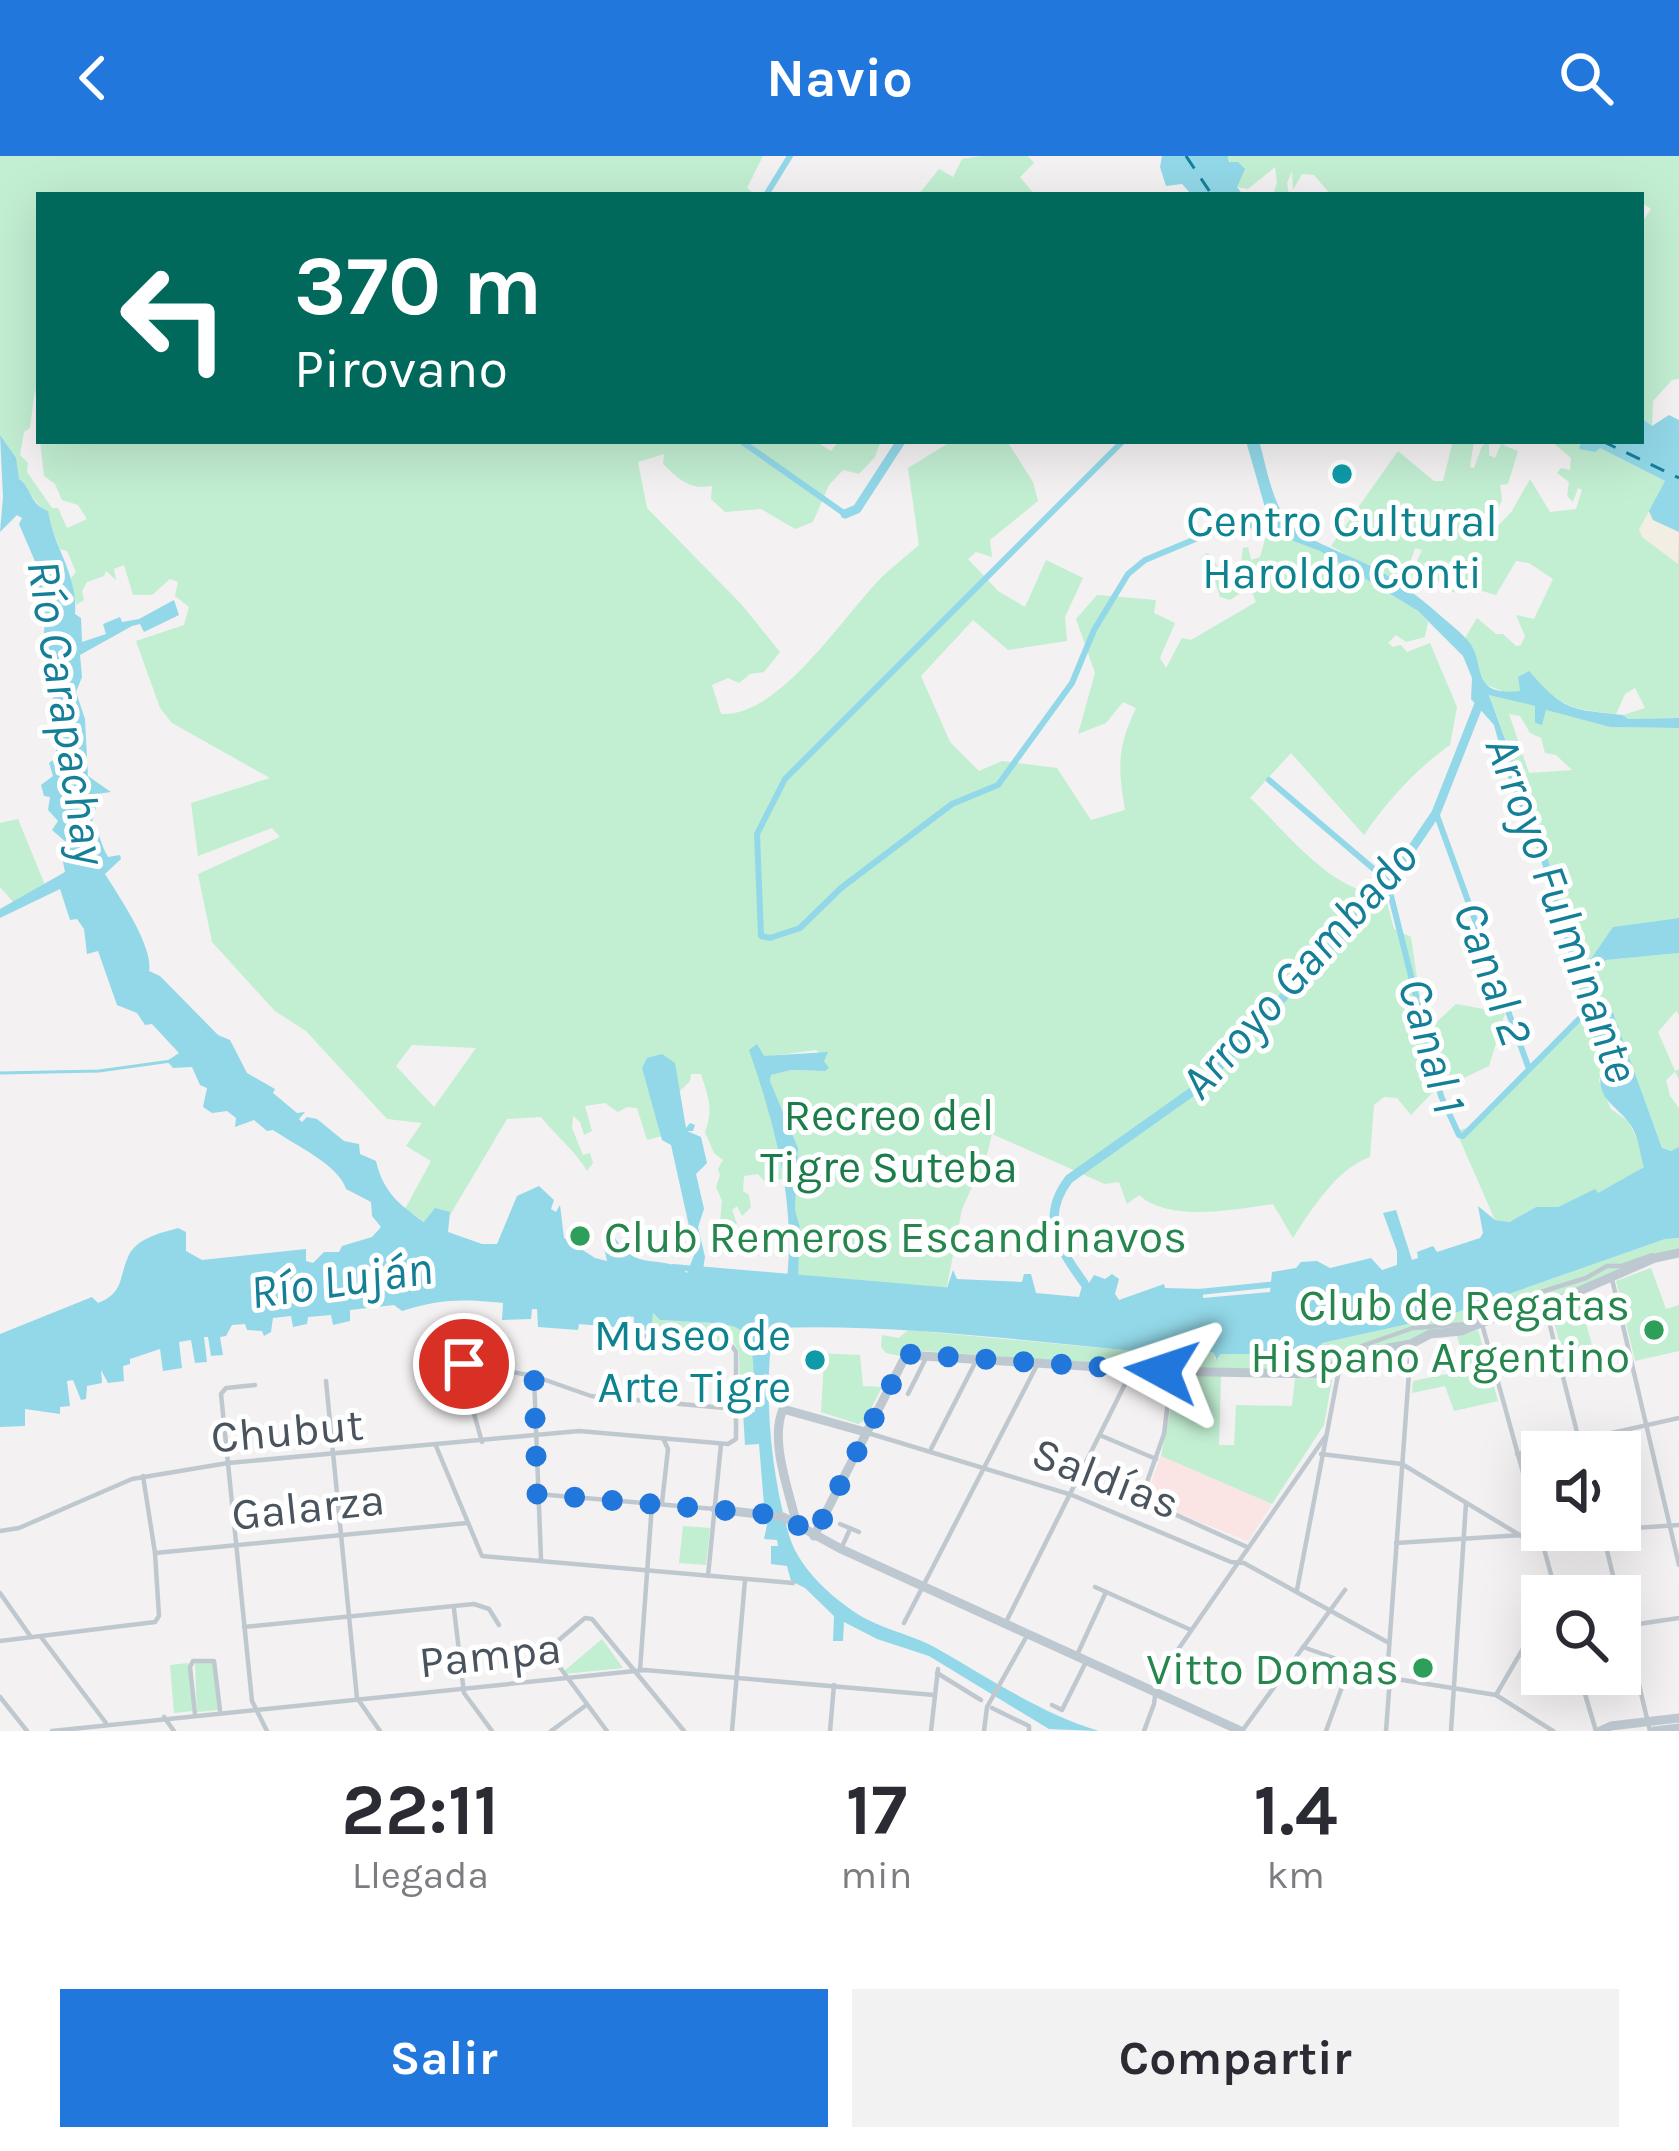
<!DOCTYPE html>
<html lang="es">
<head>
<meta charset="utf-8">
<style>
	body { margin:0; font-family:Karla,sans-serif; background:#f2f2f3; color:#2b2b33; height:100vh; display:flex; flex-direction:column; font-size:45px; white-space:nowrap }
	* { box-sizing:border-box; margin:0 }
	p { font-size:39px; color:#7c7c81 }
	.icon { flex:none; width:66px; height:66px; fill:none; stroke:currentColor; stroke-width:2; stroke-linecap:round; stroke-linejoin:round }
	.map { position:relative; height:1575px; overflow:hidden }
	.panel { display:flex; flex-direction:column; background:#fff; flex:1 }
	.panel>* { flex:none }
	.top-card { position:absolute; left:36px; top:36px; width:1608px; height:252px; border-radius:0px; box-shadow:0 12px 48px #0002; background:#00695c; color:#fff; overflow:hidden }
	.controls { position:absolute; left:1521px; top:1275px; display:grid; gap:24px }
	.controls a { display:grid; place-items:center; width:120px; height:120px; border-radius:0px; background:#fff; box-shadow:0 12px 48px #0002; font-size:60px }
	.pin { position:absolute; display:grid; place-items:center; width:102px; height:102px; color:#fff; margin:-51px; border:6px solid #fff; border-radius:50%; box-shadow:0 3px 12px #0007 }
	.me { position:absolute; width:132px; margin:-66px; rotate:275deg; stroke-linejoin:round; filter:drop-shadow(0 0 9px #0008) }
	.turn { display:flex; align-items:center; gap:42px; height:252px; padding:0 60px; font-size:54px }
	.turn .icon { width:156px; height:156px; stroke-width:2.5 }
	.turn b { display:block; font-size:84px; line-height:102px }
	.eta { display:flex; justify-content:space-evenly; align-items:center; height:204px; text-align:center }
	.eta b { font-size:72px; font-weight:700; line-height:84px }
	.button { display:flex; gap:24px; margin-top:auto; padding:24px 60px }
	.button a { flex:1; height:138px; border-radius:0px; background:#2277dc; color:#fff; font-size:48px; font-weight:700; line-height:138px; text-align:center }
	.button a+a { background:#f2f2f3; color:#2b2b33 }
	header { display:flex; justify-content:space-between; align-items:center; height:156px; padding:0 60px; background:#2277dc; color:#fff; font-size:54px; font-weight:700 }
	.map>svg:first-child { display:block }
</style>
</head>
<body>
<header><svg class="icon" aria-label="back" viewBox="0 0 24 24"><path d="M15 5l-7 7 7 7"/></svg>Navio<svg class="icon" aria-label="search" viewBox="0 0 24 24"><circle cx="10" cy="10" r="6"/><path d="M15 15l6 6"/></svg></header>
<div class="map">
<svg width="1679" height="1575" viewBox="0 0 1679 1575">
	<rect width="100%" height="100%" fill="#f3f1f1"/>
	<!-- medical -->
	<polygon fill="#fae5e4" points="1161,1300 1272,1348 1248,1385 1145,1344"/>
	<!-- green -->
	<g fill="#c2eed2" fill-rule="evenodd">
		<path d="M0 0H763L747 32 756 39H39V271L35 233 30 272 24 276 20 299 28 307 27 316 52 352H58L67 372 87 363 78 349 62 344 55 328 44 320 40 285H815L831 295 839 285 880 287 875 301 859 318 843 314 829 329 813 366 795 373 761 353 725 356 711 343 712 330C689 334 679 323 663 308L664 298 638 306 647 352 742 449 780 496 764 516 750 518 739 527 728 522 712 529 721 558C781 561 843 459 883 420 895 409 907 399 919 389L908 312 952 285H1007L1033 326 1038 345 990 384 992 401 976 396 968 403 998 435 1025 451 1046 404 1083 422 1065 461 1067 485 1008 494 973 464 921 520 950 586 979 615 1002 605 1057 612 1091 664 1125 654C1118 611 1117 592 1136 552L1123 546 1106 567 1078 578 1095 517 1076 463 1097 439 1156 444 1154 457 1175 467 1160 502 1166 512 1182 482 1191 484 1256 446 1250 431 1230 444 1220 441 1209 404 1203 405 1201 401 1207 397 1213 400 1227 435 1239 422 1243 392 1248 391 1251 404 1260 401 1266 380 1277 376 1320 395 1418 455 1428 466 1425 481 1406 486 1396 479 1388 487 1393 491 1401 489 1407 496 1430 487 1457 551 1450 589C1415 614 1388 644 1364 679L1291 597 1250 642C1288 677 1331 737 1385 739L1394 773 1411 781 1425 877 1456 848 1505 857 1489 910 1432 937 1411 959 1397 942 1384 941 1374 949 1370 1001C1337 1012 1311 1054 1293 1082L1273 1048C1234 1053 1170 1067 1139 1039L1127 1048 1119 1026 1105 1028 992 978 982 1019 977 1020 962 1053 946 1135 798 1123 795 1054 798 992 770 925 771 919 791 914 816 915 825 902 816 894 763 901 750 893 772 959 783 1023 777 1024 769 1006V1023L765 1026 758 1018 744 1020 743 1035 749 1039 751 1051 742 1060 737 1050 732 1054 737 1068 726 1073 720 1066 722 1045 716 1031 720 1019 718 1013 723 1004 714 997 705 976C714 953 708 940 701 918H691L690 925 678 937 675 919 642 912 662 980 647 984 637 952 627 951 618 956 605 947 585 950 592 975 584 979 580 966 573 960 572 972 583 999 590 997 593 1007 587 1015C575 994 556 980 541 961L507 963 450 1059 433 1058 425 1066 405 1053 431 1005 406 990 422 967 387 963 306 875 275 855 212 786 198 718 280 681 272 672 198 700 191 647 270 622 172 567 160 552 136 485 184 469 189 451 175 440 178 426 170 423 152 439H133L124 409 114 413 116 424 106 415 104 420 87 426 82 435 84 444 76 449 71 422 76 416 67 395 60 393 47 359 19 324 0 279ZM412 889 476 892 434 951 396 910Z"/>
		<polygon points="981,0 1028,0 1034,7 1020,21 1035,39 918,39 939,13 953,21 962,3"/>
		<polygon points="1228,0 1679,0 1679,223 1672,224 1653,245 1652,270 1644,266 1641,68 1651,53 1641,46 1641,39 1331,39 1314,19 1302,18 1293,34 1292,15 1287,27 1289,39 1273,39 1277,27 1275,11 1248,33 1237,31"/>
		<path d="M1453 285H1474L1470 311 1474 312 1482 290 1489 285V299L1495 302 1501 288 1518 295 1508 328 1500 329 1502 344 1491 368 1499 369 1512 355 1530 323 1550 356 1576 353 1582 334 1578 332 1573 346 1567 340 1569 326 1557 317 1561 312 1570 314 1571 302 1551 285H1581L1579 289 1600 292 1665 325 1653 364 1679 376V562L1628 563 1623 559 1645 552 1635 532 1625 538 1616 558C1569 553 1561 551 1529 516L1518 521 1520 535 1506 537 1485 528 1465 482 1477 462 1496 478H1503L1516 490 1521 489 1525 480 1516 459 1534 463 1553 423 1529 407 1516 405 1496 439 1472 432 1452 436 1416 407 1422 394 1415 392 1411 404 1402 408 1413 417 1406 433 1331 390 1398 295 1434 325H1443Z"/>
		<path d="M1489 538 1535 550 1542 568 1546 554 1610 571 1679 572V762L1614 771 1591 804 1579 801 1571 790 1546 696ZM1509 558 1520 560 1530 577 1541 582 1545 597 1556 599 1572 614 1529 617Z"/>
		<polygon points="18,663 45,729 13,746 0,731 0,667"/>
		<polygon points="1679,797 1679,859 1676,855 1658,876 1675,915 1679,913 1679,923 1675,916 1666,924 1670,940 1679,952 1679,991 1671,995 1662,992 1613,858 1594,850 1590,820 1606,804"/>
		<path d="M1584 858 1602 912 1599 925 1611 953 1629 966 1641 992 1644 1011 1597 1038 1594 1034 1558 1051H1536L1508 1066 1495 1064 1456 975C1494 968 1509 929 1534 905 1550 889 1567 874 1584 858Z"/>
		<polygon points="1679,1082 1679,1095 1545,1149 1413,1186 1362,1194 1322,1214 1162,1212 910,1194 900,1200 886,1197 881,1191 882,1179 899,1182 908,1174 1177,1199 1213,1196 1215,1203 1219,1203 1219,1198 1274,1197 1278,1207 1313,1206 1322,1187 1449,1159 1665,1083"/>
		<polygon points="1651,1112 1666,1153 1679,1149 1679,1195 1635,1205 1616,1125"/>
		<polygon points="1579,1142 1595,1200 1565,1207 1550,1151"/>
		<path d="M652 1157 660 1164 736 1169C762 1186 755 1223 755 1251L740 1243 739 1196 734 1187 698 1182V1177L651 1174Z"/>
		<polygon points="1478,1174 1498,1245 1454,1255 1445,1230 1412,1237 1413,1225 1467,1214 1457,1180"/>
		<polygon points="817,1197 860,1199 863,1230 882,1231 865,1264 858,1268 821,1256 824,1204 821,1200 817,1202"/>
		<polygon points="1178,1216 1221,1220 1219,1289 1234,1289 1236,1249 1292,1250 1295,1222 1332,1224 1324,1269 1272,1348 1161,1300"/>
		<polygon points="683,1370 710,1372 706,1409 679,1407"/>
		<polygon points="602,1483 623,1512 564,1518 563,1516"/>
		<polygon points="188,1507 193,1555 174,1557 170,1509"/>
		<polygon points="195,1507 213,1507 219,1554 197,1556"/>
	</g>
	<!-- sand -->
	<polygon fill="#f3eee3" points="1649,355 1653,364 1679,376 1678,408 1642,381 1639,373"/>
	<!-- water -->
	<g fill="#92d8e8">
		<polygon points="1162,0 1228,0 1229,6 1238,6 1245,13 1237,31 1243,39 1192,39 1182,28 1166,30 1160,11"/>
		<polygon points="1669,259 1679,264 1679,376 1653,364 1649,355 1665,325 1600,292 1595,296 1579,293 1581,285 1641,285 1641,262 1652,270"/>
		<path d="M0 279 16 302 19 323C31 331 30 349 48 355 54 393 78 418 75 458L81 462 82 486 106 478 103 468 120 461 122 466 139 463 174 444 179 459 144 476 140 468 132 470 80 499 82 521 76 536 85 563 88 620 111 636 90 639 92 650 96 651 92 666C100 676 101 690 108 701L120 699 121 703 105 718C118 739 154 791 149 815L160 820 218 879 230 884 247 917 275 933 273 937 297 957 305 956 299 963 302 966 307 961 317 963 344 985 359 988 360 998 376 1005C383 1035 398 1048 424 1066L435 1052 450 1056 448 1076 482 1088H497L517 1040 539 1030 554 1044 551 1053 556 1056 560 1049 564 1082 595 1102 607 1105 604 1091 615 1082C637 1118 662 1096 687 1117L695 1097 671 989 662 984 642 912 647 902 662 898 675 907 686 972 690 967 695 969 693 975H687L701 981 707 1007 696 1018 704 1053 698 1071 705 1101 703 1113 707 1116H753L787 1122C796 1046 774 966 749 894L757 888 764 900 828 896 824 905 829 912 825 915 791 914 771 919 770 925 798 992 795 1054 800 1072 798 1123 946 1135 953 1114 957 1123 1022 1126 1024 1118H1031L1036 1137 1079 1141 1082 1130 1076 1119H1083L1089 1127 1094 1119 1105 1123 1112 1118 1119 1123 1115 1138 1119 1144 1164 1128 1165 1132 1203 1133V1142L1270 1136 1272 1116 1296 1112 1301 1106 1317 1105 1330 1112 1371 1102 1382 1114 1397 1109V1095L1383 1057 1396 1054 1412 1104 1418 1102 1417 1096 1433 1090 1437 1096 1480 1082 1483 1077 1478 1050 1495 1064 1509 1066 1536 1051H1558L1595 1033 1598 1037 1644 1011C1639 995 1639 977 1626 963 1611 946 1595 940 1602 912L1539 697 1509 624 1494 569 1471 543 1472 522 1463 500 1418 455 1320 395 1283 381 1270 369 1246 285H1259C1267 312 1272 350 1292 370 1310 387 1360 402 1383 417 1404 429 1424 445 1442 461 1451 469 1462 477 1469 486 1486 507 1469 541 1520 535L1518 521 1529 515C1565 556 1571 553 1623 559L1628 563 1679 562V572L1610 571 1546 554 1542 569 1535 567V550L1489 539 1546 696 1571 790 1579 801 1591 803 1613 771 1679 762V797L1606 804 1590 820 1594 850 1613 857 1662 992 1671 995 1679 991V1082L1665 1083 1449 1159 1322 1187 1314 1206 1277 1207 1273 1198H1220L1217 1204 1213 1196 1177 1199C1041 1187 901 1167 773 1172 763 1237 771 1319 789 1379 798 1410 827 1437 853 1455 879 1473 909 1477 936 1492 989 1522 1040 1557 1099 1575L1049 1573 929 1500 877 1483 844 1466 843 1485H833L834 1460 805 1432 791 1425 787 1410 771 1408V1390H778L777 1384 764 1383 770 1355 764 1349 759 1288 745 1289 743 1255 755 1256C753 1156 755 1171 660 1164L653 1157 651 1175 634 1174V1161L627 1160 625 1172 579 1168 578 1174 538 1171 537 1153H532L531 1163 502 1164 503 1147C460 1143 442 1143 402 1155L394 1149 350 1154V1165L333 1169 331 1159 308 1161 307 1168 293 1171 291 1160 273 1162 271 1176 264 1180 262 1175 247 1174 245 1168 232 1169 226 1180 220 1181 223 1199 211 1200 208 1181H204L207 1206 195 1207 191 1184 179 1186 182 1212 163 1215 160 1193 130 1203V1208L123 1210 124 1225 108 1227 101 1214 102 1227 87 1230 86 1243 81 1244 73 1224 67 1225 70 1250 60 1251V1258L25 1253V1270L0 1271V1178L92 1141 98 1147C124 1137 119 1121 128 1101 136 1082 161 1077 178 1072L186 1076V1095L202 1104 306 1093V1105L313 1107 324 1096H339L342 1090 372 1081 381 1071 372 1060 371 1046 346 1033C339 1009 295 989 273 974L267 975 254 964 235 971 236 962 227 955 212 957 203 951 207 932 200 929 192 911 173 912 167 905 179 897 152 868 145 869 137 857 117 849 98 795 87 798 84 773 77 763 70 764 60 733 0 762V753L65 716 61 696 67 687 52 674 58 665 48 654 50 641 44 640 41 629 53 620 49 607 56 602C56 571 54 543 50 513L42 511 46 443 35 425 40 417 19 368 22 362 17 359 0 376 3 341Z"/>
	</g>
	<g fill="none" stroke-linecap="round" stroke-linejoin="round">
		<!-- stream -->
		<polyline stroke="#92d8e8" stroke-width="3" points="0,917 99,915 171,905"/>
		<!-- canal -->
		<g stroke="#92d8e8" stroke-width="6">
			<polyline points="766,39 790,0"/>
			<polyline points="741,285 845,358"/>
			<polyline points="1123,285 785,623 757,678 761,780 770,782 800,772 841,732 952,648 998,629 1072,527 1094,474 1128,418 1145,404 1205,379 1272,365"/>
			<polyline points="1269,624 1389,726"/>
			<polyline points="1436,657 1528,910"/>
			<polyline points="1388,728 1441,940 1459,979 1463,980 1584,858"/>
			<polyline points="673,1111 953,1135"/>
			<polyline points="1199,1136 1276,1128"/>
		</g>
		<!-- river -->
		<g stroke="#92d8e8" stroke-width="9">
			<polyline points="845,358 857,353 901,285"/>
			<path d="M1084 1127C1059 1092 1039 1062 1069 1023L1203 928 1388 728 1436 657 1481 543"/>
		</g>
		<!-- ferry -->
		<g stroke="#147f97" stroke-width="3" stroke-dasharray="15 12" stroke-linecap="butt">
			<polyline points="1186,0 1212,39"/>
			<polyline points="1602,285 1679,322"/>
		</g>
		<!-- street -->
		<g stroke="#c0c8cf" stroke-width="4.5">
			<polyline points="1612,1123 1679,1409"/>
			<polyline points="1545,1150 1582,1296"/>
			<polyline points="1482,1168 1557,1440"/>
			<polyline points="1172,1214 1164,1278 1141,1343 1247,1391"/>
			<polyline points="534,1220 541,1403"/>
			<polyline points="326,1225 357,1542 380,1575"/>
			<polyline points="255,1229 226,1232 221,1238 252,1545 267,1575"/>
			<polyline points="908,1238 927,1200"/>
			<polyline points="868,1277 1072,1339 1231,1406 1244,1407 1389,1487"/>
			<polyline points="1102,1280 1156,1303"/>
			<polyline points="482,1286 461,1212 464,1207 534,1220 591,1240 736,1253"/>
			<polyline points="436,1290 482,1400 793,1427"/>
			<polyline points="931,1293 975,1207"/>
			<polyline points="1321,1298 1402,1308 1523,1381"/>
			<polyline points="1517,1298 1679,1262"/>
			<polyline points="537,1338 715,1353"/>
			<polyline points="662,1347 668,1293 663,1282"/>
			<polyline points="840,1368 859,1376"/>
			<polyline points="1620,1373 1679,1369"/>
			<polyline points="1602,1374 1618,1440"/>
			<polyline points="0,1375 19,1372 132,1323 228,1307 579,1275 728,1288 736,1283 736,1196 732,1190 610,1176"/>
			<polyline points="1396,1387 1603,1374"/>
			<polyline points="841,1393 850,1373"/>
			<polyline points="155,1397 467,1367"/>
			<polyline points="708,1420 721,1288"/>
			<polyline points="1095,1431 1191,1474"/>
			<polyline points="1297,1434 1338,1219 1350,1194 1413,1172 1467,1168 1486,1153 1586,1122 1607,1110 1621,1110 1652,1099"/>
			<polyline points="0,1437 31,1481"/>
			<polyline points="1620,1449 1650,1575"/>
			<polyline points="454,1453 464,1537 492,1575"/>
			<polyline points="1006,1466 1132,1214"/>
			<polyline points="904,1467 1036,1211"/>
			<polyline points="1625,1470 1679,1462"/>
			<polyline points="244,1471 474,1448 489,1453 499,1469"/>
			<polyline points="41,1481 106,1567"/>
			<polyline points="0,1485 155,1466 159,1460 155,1397 143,1320"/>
			<polyline points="1303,1491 1390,1522 1496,1539 1553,1575"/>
			<polyline points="1077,1499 1106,1436"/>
			<polyline points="640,1514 652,1348"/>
			<polyline points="937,1517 981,1544"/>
			<polyline points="1579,1518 1596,1575"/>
			<polyline points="1387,1521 1411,1188"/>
			<polyline points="1496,1539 1542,1460"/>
			<polyline points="0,1541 27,1575"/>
			<polyline points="1052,1549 1062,1554 1087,1504"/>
			<polyline points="992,1552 1029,1570 1029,1575"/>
			<polyline points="195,1558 190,1511 193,1505 214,1505 220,1554"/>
			<polyline points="164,1561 174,1575"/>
			<polyline points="52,1575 645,1514 934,1539"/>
			<polyline points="551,1575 585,1550"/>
			<polyline points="607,1575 547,1494 585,1462 592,1463 684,1575"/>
			<polyline points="732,1575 745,1424"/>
			<polyline points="830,1575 834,1529"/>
			<polyline points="931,1575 938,1513"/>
			<polyline points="984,1575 987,1551 1028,1478"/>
			<polyline points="1144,1575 1154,1548 1157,1524 1325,1281"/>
			<polyline points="1242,1575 1345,1434"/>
			<polyline points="1326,1575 1350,1509"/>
			<polyline points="1386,1575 1390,1522"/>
			<polyline points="1451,1575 1466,1347"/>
		</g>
		<!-- secondary -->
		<g stroke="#bec8d1" stroke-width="9">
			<polyline points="715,1353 783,1361 841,1393 1241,1575"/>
			<path d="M797 1370C790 1337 769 1286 783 1253L865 1276"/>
			<polyline points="814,1380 906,1199 1163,1215 1316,1218 1355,1198 1411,1188 1430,1178 1461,1175 1509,1156 1545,1150 1655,1102 1679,1097"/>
			<polyline points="1600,1575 1611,1570 1679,1562"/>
			<polyline points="1654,1575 1679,1572"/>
		</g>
	</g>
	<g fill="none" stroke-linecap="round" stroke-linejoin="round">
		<!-- route -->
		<polyline stroke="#2277dc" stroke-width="21" stroke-dasharray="0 37.8" points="464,1208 534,1220 537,1338 766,1358 790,1364 814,1380 907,1198 1162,1215"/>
	</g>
	<!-- markers -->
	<g fill="#0f9aa8" stroke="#fff" stroke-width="4.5">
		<circle cx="1342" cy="318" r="12"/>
		<circle cx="815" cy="1204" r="12"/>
	</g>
	<g fill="#2e9e5b" stroke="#fff" stroke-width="4.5">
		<circle cx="580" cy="1080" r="12"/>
		<circle cx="1654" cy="1174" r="12"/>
		<circle cx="1423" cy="1512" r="12"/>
	</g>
	<g text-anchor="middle" stroke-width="10" stroke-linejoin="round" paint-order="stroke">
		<!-- culture labels -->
		<g font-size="45" fill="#0d838f" stroke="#fff">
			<text x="1342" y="380">Centro Cultural<tspan x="1342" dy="52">Haroldo Conti</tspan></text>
			<text x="791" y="1194" text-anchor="end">Museo de<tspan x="791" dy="52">Arte Tigre</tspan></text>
		</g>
		<!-- park labels -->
		<g font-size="45" fill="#1c7d4b" stroke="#fff">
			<text x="889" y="974">Recreo del<tspan x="889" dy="52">Tigre Suteba</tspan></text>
		</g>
		<!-- leisure labels -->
		<g font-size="45" fill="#27864d" stroke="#fff" text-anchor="end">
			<text x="604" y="1096" text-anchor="start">Club Remeros Escandinavos</text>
			<text x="1630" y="1164">Club de Regatas<tspan x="1630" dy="52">Hispano Argentino</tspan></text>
			<text x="1399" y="1528">Vitto Domas</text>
		</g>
		<!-- street labels -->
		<g font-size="45" fill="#4a545e" stroke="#fff">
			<text transform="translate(287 1274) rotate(-5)" y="16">Chubut</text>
			<text transform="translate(1106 1321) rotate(21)" y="16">Saldías</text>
			<text transform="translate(308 1350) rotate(-6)" y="16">Galarza</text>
			<text transform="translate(490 1498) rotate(-6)" y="16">Pampa</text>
		</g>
		<!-- water labels -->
		<g font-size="48" font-style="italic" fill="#147f97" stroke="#fff">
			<text transform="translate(68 556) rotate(81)" y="17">Río Carapachay</text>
			<text transform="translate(1563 753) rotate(70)" y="17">Arroyo Fulminante</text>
			<text transform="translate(1298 813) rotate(-48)" y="17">Arroyo Gambado</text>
			<text transform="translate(1494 817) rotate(70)" y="17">Canal 2</text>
			<text transform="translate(1433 889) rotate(74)" y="17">Canal 1</text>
			<text transform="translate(341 1123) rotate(-8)" y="17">Río Luján</text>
		</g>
	</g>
</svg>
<div class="controls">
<a><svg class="icon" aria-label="sound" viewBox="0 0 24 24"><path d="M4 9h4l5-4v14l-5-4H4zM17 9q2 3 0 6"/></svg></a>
<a><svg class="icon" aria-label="search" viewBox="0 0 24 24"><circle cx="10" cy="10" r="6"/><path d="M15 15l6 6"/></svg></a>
</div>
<div class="pin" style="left:464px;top:1208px;background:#d93025"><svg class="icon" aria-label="arrive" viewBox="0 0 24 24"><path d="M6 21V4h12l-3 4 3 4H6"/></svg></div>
<svg class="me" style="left:1162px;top:1215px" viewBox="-20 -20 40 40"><path d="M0-17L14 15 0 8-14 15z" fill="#2277dc" stroke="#fff" stroke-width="4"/></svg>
<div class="top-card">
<div class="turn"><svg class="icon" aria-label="left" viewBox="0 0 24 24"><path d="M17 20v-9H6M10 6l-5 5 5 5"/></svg><div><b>370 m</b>Pirovano</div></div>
</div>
</div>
<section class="panel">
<div class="eta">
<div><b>22:11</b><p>Llegada</p></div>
<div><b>17</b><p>min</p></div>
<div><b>1.4</b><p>km</p></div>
</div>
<div class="button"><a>Salir</a><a>Compartir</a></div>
</section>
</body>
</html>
